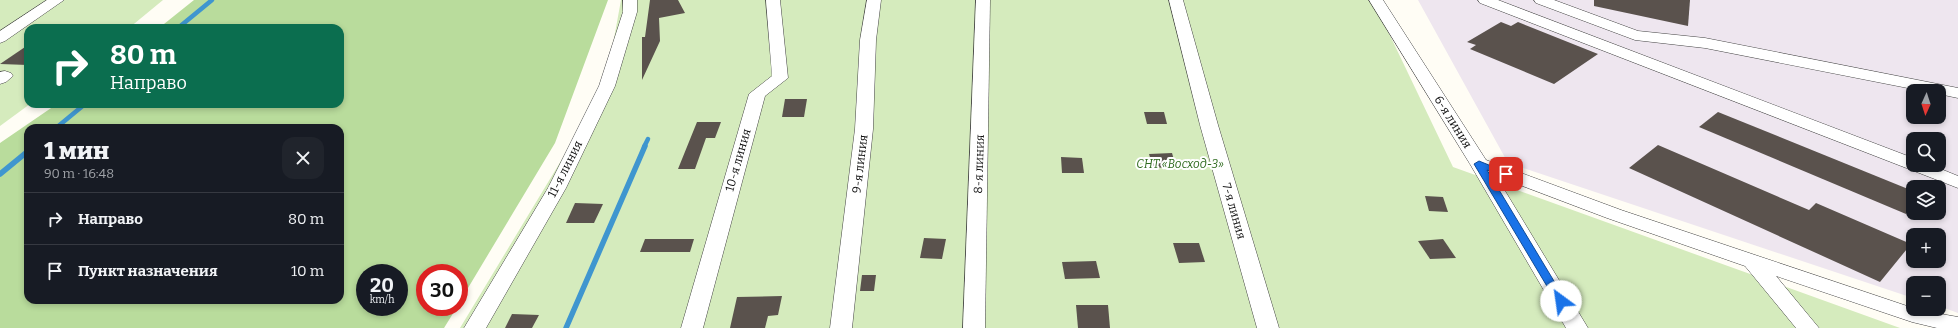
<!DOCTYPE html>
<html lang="ru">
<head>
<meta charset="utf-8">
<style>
	body { margin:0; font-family:Bitter,serif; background:#20242c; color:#f1f3f6; height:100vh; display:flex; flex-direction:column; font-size:15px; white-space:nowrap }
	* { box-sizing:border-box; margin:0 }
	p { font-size:13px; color:#9ea1a6 }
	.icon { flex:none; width:22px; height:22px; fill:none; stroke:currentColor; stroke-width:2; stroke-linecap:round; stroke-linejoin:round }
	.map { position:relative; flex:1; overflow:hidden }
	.sheet { position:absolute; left:24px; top:124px; width:320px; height:180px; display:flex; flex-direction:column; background:#171b24; border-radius:12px; box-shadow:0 2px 6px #0003 }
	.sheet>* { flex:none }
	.banner { position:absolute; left:24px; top:24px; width:320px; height:84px; border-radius:12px; box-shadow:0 2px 6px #0003; background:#0b6e4f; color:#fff; overflow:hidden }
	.needle { width:26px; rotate:183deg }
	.fabs { position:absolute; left:1906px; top:84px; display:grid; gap:8px }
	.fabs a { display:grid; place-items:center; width:40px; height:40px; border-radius:8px; background:#171b24; box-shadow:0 2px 6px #0003; font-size:20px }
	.speed { position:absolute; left:356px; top:264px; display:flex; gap:8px; font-size:20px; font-weight:700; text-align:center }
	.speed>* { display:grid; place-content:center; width:52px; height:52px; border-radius:50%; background:#171b24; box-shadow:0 2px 6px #0003; line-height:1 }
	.speed small { font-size:10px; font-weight:400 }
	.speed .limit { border:6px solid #d22; background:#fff; color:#111 }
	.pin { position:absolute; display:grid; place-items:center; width:34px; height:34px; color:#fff; margin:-17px; border-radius:8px; box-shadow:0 2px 6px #0006 }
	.me { position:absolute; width:44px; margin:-22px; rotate:329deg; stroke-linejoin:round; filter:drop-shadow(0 0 3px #0008) }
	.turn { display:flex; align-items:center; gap:14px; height:84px; padding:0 20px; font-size:18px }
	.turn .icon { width:52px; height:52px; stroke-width:2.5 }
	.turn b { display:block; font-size:28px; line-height:34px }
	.round { display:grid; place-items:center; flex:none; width:42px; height:42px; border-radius:12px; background:#20242c }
	.head { display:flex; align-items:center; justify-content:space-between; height:68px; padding:0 20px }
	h1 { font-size:24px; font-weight:800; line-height:30px }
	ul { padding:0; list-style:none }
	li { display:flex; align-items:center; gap:12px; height:52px; padding:0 20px; border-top:1px solid #363941 }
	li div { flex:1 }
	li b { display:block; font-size:15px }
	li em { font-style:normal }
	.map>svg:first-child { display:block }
</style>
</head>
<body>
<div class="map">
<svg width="1958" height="328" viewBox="0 0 1958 328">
	<rect width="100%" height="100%" fill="#fffdf5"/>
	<!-- industrial -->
	<path fill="#eee6ef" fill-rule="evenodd" d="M1418 0H1958V313L1939 306V283H1913V298L1508 163ZM1913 91H1939V117H1913ZM1913 139H1939V165H1913ZM1913 187H1939V213H1913ZM1913 235H1939V261H1913Z"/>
	<!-- green -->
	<g fill="#d5ebbd">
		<polygon points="0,0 163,0 129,28 28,28 28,104 30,104 0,126"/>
		<polygon points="621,0 1373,0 1453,167 1900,328 460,328 605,88"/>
	</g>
	<!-- forest -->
	<path fill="#b9dc9c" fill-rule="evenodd" d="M194 0H608L555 143 459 303V273H425V307H457L444 328H0V143L57 104H340V28H159ZM28 128H340V300H28ZM365 273H399V307H365Z"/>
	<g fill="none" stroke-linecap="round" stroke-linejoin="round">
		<!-- stream-far1 -->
		<g stroke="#3f96cf" stroke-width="4.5">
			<polyline points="178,28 212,0"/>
			<polyline points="56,128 85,104"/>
			<polyline points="644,147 648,139"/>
		</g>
		<!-- stream -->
		<g stroke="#3f96cf" stroke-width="5.5">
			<polyline points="0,174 28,151"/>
			<polyline points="566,328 645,146"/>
		</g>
	</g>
	<!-- building -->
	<g fill="#5a524d">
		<polygon points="650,0 678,0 685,13 659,18 660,41 642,80 642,37 645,37"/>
		<polygon points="1594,0 1690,0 1688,26 1594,6"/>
		<polygon points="1501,22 1511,26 1518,22 1598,54 1554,84 1470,49 1476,45 1467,42"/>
		<polygon points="28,45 28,65 0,64"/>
		<polygon points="785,99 807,99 804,117 782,117"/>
		<polygon points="1144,112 1164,112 1167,124 1147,124"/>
		<polygon points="1718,112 1913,191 1913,206 1906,214 1699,127"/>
		<polygon points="697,122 721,122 715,138 706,138 695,169 678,169"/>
		<polygon points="1658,145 1809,210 1816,203 1911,244 1880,282 1629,168"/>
		<polygon points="1172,153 1176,167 1153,168 1149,154"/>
		<polygon points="1061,157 1082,158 1084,173 1062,173"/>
		<polygon points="1425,196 1443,197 1448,212 1429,211"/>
		<polygon points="575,203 603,204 594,223 566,223"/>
		<polygon points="924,238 946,239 942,259 920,258"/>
		<polygon points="645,239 694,239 690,252 640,252"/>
		<polygon points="1443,239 1456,258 1430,259 1418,241"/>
		<polygon points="1173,243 1199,243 1205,262 1179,263"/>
		<polygon points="1096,261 1100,278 1065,279 1062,262"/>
		<polygon points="862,275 876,275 874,291 860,291"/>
		<polygon points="782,296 778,315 768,316 765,328 730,328 737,297"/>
		<polygon points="1076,305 1108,305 1110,328 1078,328"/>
		<polygon points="512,314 539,315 532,328 505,328"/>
	</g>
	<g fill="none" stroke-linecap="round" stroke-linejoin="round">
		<defs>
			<g id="minor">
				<polygon points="47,0 64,0 5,41 0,43 0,31"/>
				<polygon points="623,0 637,0 637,12 615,86 566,188 486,328 464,328 548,188 599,86 623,12"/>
				<polygon points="766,0 780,0 788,78 765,96 703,328 681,328 749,94 772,76"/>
				<polygon points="867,0 881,0 876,40 873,129 852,328 830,328 855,129 860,40"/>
				<polygon points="976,0 990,0 985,328 963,328"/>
				<polygon points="1169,0 1183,0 1218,125 1279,328 1257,328 1200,125"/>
				<polygon points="1369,0 1383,0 1486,160 1621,210 1913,308 1913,309 1958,317 1958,328 1937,328 1912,322 1776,276 1819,328 1796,328 1745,266 1607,218 1496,176 1588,328 1566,328 1470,164"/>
				<polygon points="1478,0 1498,0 1913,158 1913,165 1931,165 1958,176 1958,188 1480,3"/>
				<polygon points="1534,0 1554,0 1638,31 1705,38 1958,88 1958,98 1939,94 1939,91 1923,91 1705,48 1635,40 1536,3"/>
				<polygon points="5,71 11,73 13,76 6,82 0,84 0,72"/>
			</g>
		</defs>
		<!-- minor casing -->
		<use href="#minor" stroke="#444" stroke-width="1"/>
		<!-- minor -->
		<use href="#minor" fill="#fff" fill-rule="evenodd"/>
	</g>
	<!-- route -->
	<polygon fill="#1a73e8" stroke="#114b97" points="1479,161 1511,174 1506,177 1487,170 1566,301 1565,303 1557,303 1474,164"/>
	<g text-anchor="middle" stroke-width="4" stroke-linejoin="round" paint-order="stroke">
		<!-- street labels -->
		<g font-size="12" fill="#111" stroke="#fff">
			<text transform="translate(1453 122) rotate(58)" y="4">6-я линия</text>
			<text transform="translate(738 160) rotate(-74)" y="4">10-я линия</text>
			<text transform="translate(860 164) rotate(-83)" y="4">9-я линия</text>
			<text transform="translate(979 164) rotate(-88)" y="4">8-я линия</text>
			<text transform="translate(565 169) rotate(-63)" y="4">11-я линия</text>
			<text transform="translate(1234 211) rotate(74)" y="4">7-я линия</text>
		</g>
		<!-- park labels -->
		<g font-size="12" font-style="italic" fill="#2f6b1f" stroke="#fff">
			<text x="1180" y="168">СНТ «Восход-3»</text>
		</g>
	</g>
</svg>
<div class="fabs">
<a><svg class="needle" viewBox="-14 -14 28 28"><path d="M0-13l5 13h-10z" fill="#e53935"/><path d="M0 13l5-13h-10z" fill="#9ea1a6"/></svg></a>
<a><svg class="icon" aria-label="search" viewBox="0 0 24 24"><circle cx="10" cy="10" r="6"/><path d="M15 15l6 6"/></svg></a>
<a><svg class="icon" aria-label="layers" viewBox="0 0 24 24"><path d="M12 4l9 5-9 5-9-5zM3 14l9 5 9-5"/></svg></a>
<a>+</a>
<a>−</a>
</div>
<div class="speed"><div>20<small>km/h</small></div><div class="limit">30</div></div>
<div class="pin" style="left:1506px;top:174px;background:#d93025"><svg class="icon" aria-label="arrive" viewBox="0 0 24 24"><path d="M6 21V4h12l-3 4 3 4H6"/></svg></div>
<svg class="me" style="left:1561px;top:301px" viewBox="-20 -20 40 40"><circle r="19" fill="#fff"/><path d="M0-13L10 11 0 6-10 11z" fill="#1a73e8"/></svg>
<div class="banner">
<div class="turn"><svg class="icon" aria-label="right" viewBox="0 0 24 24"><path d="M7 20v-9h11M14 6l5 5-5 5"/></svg><div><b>80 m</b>Направо</div></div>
</div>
<section class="sheet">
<div class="head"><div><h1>1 мин</h1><p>90 m · 16:48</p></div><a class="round"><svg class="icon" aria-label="close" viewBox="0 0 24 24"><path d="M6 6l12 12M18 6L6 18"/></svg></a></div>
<ul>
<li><svg class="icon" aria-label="right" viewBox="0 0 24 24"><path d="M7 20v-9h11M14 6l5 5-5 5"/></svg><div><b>Направо</b></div><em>80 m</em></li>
<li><svg class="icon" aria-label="arrive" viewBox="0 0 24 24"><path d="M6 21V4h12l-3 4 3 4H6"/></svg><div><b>Пункт назначения</b></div><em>10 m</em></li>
</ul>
</section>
</div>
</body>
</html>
